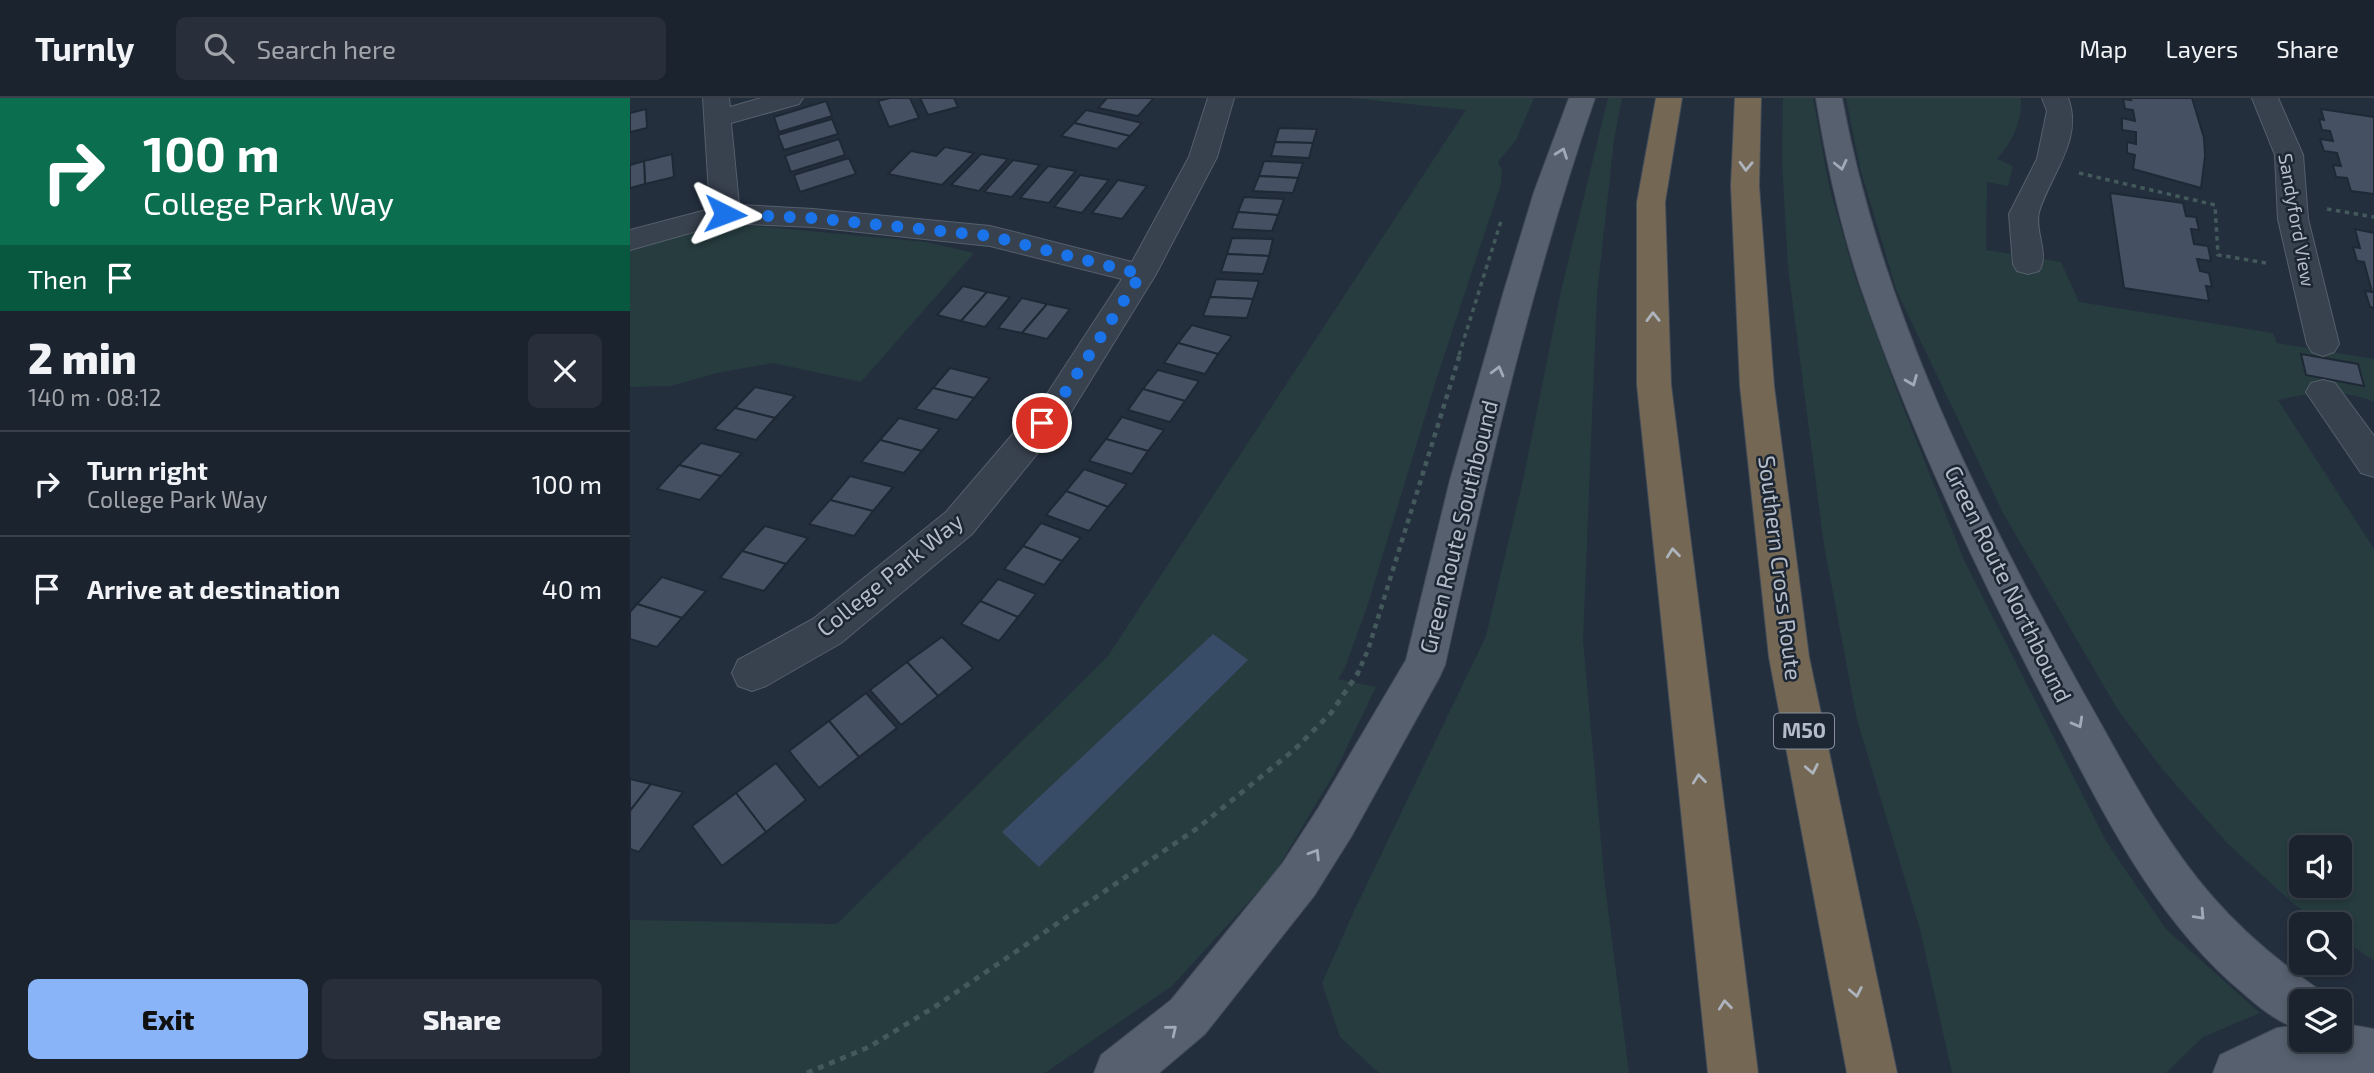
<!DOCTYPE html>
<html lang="en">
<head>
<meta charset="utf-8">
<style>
	body { margin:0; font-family:"Exo 2",sans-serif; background:#282f3a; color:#f1f3f6; height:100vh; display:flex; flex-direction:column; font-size:26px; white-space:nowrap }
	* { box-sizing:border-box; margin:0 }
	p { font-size:23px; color:#a0a4aa }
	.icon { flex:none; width:38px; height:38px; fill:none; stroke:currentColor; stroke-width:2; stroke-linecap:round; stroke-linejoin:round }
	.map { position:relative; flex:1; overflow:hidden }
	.drawer { display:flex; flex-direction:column; background:#1b232e; width:630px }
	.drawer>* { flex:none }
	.hud { background:#0b6e4f; color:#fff; overflow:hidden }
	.controls { position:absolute; left:1659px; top:737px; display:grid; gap:14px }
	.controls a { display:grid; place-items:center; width:63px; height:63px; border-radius:10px; background:#1b232e; box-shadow:0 4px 10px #0003,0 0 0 2px #39404a; font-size:35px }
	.pin { position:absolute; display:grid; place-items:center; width:60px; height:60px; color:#fff; margin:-30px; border:4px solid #fff; border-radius:50%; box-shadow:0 2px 7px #0007 }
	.me { position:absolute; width:77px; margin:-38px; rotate:93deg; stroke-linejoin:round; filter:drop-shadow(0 0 5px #0008) }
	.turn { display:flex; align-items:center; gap:24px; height:147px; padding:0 28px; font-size:32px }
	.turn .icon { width:91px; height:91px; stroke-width:2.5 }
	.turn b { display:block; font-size:49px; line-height:60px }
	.then { display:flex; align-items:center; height:66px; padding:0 28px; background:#0003; gap:14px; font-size:26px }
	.round { display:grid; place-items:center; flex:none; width:74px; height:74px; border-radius:10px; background:#282f3a }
	.headline { display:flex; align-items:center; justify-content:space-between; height:119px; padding:0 28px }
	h1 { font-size:42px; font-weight:800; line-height:52px }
	.primary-button { display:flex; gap:14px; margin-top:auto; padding:14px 28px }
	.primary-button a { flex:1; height:80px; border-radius:10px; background:#8ab4f8; color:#111; font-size:28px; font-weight:800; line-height:80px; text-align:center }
	.primary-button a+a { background:#282f3a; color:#f1f3f6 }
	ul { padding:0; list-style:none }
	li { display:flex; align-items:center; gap:21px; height:105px; padding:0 28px; border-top:2px solid #39404a }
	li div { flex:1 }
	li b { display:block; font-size:26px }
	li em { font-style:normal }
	header { display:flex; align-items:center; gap:42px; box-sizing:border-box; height:98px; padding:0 35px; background:#1b232e; border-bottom:2px solid #39404a }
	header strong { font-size:33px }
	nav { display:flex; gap:38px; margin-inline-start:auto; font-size:24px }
	.search { width:490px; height:63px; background:#282f3a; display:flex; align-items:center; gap:18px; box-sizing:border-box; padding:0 24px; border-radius:10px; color:#a0a4aa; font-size:26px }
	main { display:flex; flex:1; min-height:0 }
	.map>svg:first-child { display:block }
</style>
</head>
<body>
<header>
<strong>Turnly</strong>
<div class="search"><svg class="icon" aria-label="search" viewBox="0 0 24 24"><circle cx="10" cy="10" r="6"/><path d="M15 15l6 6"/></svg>Search here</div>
<nav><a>Map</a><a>Layers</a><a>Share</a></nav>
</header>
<main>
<section class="drawer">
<div class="hud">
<div class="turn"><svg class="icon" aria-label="right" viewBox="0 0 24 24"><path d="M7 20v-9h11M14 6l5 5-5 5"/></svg><div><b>100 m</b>College Park Way</div></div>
<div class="then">Then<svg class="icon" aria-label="arrive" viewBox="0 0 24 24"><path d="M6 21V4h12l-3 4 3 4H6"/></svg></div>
</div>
<div class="headline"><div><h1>2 min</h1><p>140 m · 08:12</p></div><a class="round"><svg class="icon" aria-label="close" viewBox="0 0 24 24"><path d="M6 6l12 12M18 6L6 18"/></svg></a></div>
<ul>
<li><svg class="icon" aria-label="right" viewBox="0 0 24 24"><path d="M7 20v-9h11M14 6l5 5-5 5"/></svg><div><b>Turn right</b><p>College Park Way</p></div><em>100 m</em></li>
<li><svg class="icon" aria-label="arrive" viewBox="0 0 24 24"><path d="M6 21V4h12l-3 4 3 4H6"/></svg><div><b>Arrive at destination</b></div><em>40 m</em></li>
</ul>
<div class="primary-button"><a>Exit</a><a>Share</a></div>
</section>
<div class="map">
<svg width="1744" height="975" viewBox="0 0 1744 975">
	<rect width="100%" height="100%" fill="#242f3e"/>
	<!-- green -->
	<g fill="#263c3f" fill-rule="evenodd">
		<polygon points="723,0 904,0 886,42 868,64 872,73 871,86 807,279 737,509 714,572 708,581 746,589 704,676 644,776 542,888 415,975 0,975 0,822 207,826 478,558 836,12"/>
		<polygon points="978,0 992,0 984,42 967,196 953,542 975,788 999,975 749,975 710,939 692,885 724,813 856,538 893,382 931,193"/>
		<polygon points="1153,0 1183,0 1199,88 1225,179 1273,309 1334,462 1477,745 1536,831 1630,915 1573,939 1536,975 1322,975 1290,831 1227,622 1194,447 1158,169 1152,64"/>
		<path d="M1216 0H1391C1392 23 1383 43 1367 61L1383 68 1378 88 1357 84 1356 152 1381 156 1382 164 1408 168V160L1431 164 1449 204 1643 235 1647 245 1744 261V304C1713 290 1681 294 1648 302L1744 451V863L1710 839V826H1692L1665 807 1598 746 1533 672 1488 612 1373 415 1267 194 1230 70ZM1671 749H1710V788H1671Z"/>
		<polygon points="94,125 296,144 344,155 231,284 143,265 87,275 41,288 0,289 0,153"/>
	</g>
	<!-- water -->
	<polygon fill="#394c67" points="583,536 618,562 409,769 372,734"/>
	<!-- building -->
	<g fill="#455162" stroke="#1f2835" stroke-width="2">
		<polygon points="260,0 280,0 289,20 259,29 248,3"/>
		<polygon points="290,0 324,0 328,9 298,17"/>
		<polygon points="477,0 524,0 508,18 468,10"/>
		<polygon points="1500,0 1562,0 1574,40 1575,58 1571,90 1503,71 1505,57 1497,55 1497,44 1506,46 1506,34 1492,32 1492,20 1505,23 1503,12 1495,11 1493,1 1501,2"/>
		<polygon points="196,3 202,18 149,34 144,19"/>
		<polygon points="16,11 17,30 0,34 0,15"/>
		<polygon points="1691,11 1744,19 1744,96 1721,93 1717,80 1706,79 1703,67 1711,68 1707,55 1694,53 1690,41 1703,43 1700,33 1692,32 1689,21 1694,22"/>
		<polygon points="456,12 479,17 512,25 500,38 444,25"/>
		<polygon points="202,21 208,36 154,52 148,37"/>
		<polygon points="444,25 500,38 487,51 431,38"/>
		<polygon points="649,30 687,31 683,45 645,44"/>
		<polygon points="209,41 215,57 161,74 155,58"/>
		<polygon points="645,44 683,45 679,60 641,58"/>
		<polygon points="315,49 344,55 312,87 258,76 281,53 306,58"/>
		<polygon points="42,56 44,79 15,86 14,63"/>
		<polygon points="351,56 378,61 349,93 321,87"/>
		<polygon points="219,60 226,76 170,94 164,77"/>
		<polygon points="383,62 410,67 382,99 354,94"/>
		<polygon points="14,63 15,86 0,90 0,67"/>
		<polygon points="634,63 673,65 668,80 629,78"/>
		<polygon points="418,68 446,73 419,105 390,100"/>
		<polygon points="450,77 479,82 452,115 424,109"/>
		<polygon points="629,78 668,80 663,95 623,93"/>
		<polygon points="488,82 517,88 492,121 462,115"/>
		<polygon points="1480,95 1553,105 1556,118 1566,119 1569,132 1561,131 1564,146 1578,148 1581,163 1567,161 1570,173 1579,175 1582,189 1576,188 1579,203 1494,190"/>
		<polygon points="614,99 654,101 648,117 608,114"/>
		<polygon points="608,114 648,117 642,133 602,131"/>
		<polygon points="1725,131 1744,135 1744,210 1740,209 1735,193 1742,194 1734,164 1727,163 1723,149 1730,150"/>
		<polygon points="602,140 643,141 639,158 597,156"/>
		<polygon points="597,156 639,158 633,176 591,174"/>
		<polygon points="586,181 629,183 623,201 580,199"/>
		<polygon points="333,188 357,194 331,223 307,217"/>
		<polygon points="357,194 380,199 355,229 331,223"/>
		<polygon points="580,199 623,201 617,220 573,218"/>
		<polygon points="392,200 417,206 392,235 368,230"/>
		<polygon points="417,206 440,211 417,241 392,235"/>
		<polygon points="562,227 602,238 588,256 548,245"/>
		<polygon points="548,245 588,256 575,276 534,265"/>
		<polygon points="1671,256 1728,266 1734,288 1676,277"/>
		<polygon points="320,270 360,280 344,300 303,290"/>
		<polygon points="528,272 569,283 555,303 513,291"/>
		<polygon points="125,289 165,298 145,320 105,310"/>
		<polygon points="303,290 344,300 327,322 285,311"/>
		<polygon points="513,291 555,303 540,324 498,312"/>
		<polygon points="105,310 145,320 126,342 84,331"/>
		<polygon points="492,319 534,332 518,353 476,341"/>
		<polygon points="269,320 310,331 292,353 250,342"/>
		<polygon points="476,341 518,353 502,376 459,363"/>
		<polygon points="250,342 292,353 274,375 231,364"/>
		<polygon points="71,345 112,355 91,378 49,367"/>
		<polygon points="49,367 91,378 70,402 27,391"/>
		<polygon points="454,371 497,386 478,409 436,393"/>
		<polygon points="220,378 263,389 243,413 200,402"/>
		<polygon points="436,393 478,409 459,433 416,417"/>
		<polygon points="200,402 243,413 224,438 179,426"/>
		<polygon points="411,425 451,440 432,463 393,448"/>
		<polygon points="135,428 178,440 156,466 112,453"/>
		<polygon points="393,448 432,463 414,487 374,471"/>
		<polygon points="112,453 156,466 134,493 90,480"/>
		<polygon points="32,479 76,493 52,520 7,506"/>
		<polygon points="368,481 406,496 388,519 350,503"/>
		<polygon points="350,503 388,519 369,543 331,526"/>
		<polygon points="7,506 52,520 27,549 0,541 0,514"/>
		<polygon points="312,539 343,570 308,598 277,564"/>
		<polygon points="277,564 308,598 271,627 240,592"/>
		<polygon points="236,595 267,630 229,659 199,623"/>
		<polygon points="199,623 229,659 189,690 159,653"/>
		<polygon points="146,665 176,702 136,734 106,695"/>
		<polygon points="0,681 21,686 0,713"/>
		<polygon points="21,686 53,694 9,754 0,751 0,713"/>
		<polygon points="106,695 136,734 92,768 62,728"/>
	</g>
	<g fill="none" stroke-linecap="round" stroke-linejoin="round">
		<defs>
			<g id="minor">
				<polygon points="73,0 99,0 100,9 131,0 173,0 169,6 101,25 109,107 183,111 360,128 502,164 559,59 578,0 604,0 587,59 526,176 441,314 342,436 211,545 136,588 122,593 108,588 102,575 108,562 183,521 316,414 417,296 492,181 360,148 183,129 95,125 0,152 0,132 80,111"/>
				<path d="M1412 0H1438C1454 41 1420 77 1409 114 1404 133 1420 156 1409 173L1398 176 1387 173 1383 166 1379 116 1407 61 1417 13Z"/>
				<polygon points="1622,0 1648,0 1673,57 1678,121 1709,246 1704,254 1693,258 1682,254 1677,246 1648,121 1645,57"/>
				<polygon points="1693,282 1705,285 1744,338 1744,379 1731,375 1676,294 1681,285"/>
			</g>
			<g id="major">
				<path d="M939 0H965C901 185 857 376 815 567L809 580 721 739 684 798 575 936 529 975H464L471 957 541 902 652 766 689 709 776 562 820 382 873 196 904 94Z"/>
				<path d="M1186 0H1212C1251 212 1350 409 1454 596 1493 664 1529 737 1581 797 1612 833 1649 864 1688 891L1693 903H1671V942H1710V925L1744 931V975H1583L1590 957 1647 930 1661 928C1643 921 1627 907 1613 895 1522 819 1473 713 1419 611 1347 474 1280 333 1230 187 1210 126 1196 63 1186 0Z"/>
			</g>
			<g id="highway">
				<polygon points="1026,0 1052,0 1035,104 1041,287 1128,975 1078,975 1007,287 1007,104"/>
				<polygon points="1105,0 1131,0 1129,88 1144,288 1179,559 1267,975 1217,975 1139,559 1110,288 1101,88"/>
			</g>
		</defs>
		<!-- minor casing -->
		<use href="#minor" stroke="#565f6c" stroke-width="2"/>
		<!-- major casing -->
		<use href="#major" stroke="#414a57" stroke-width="2"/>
		<!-- highway casing -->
		<use href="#highway" stroke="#434c59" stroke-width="2"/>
		<!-- path-far2 -->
		<g stroke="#44595c" stroke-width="3.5" stroke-dasharray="4.5 4.5" stroke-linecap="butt">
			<polyline points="1449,75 1585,107 1588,157 1636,165"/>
			<polyline points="1697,111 1744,119"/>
			<polyline points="829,257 871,123"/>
		</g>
		<!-- path-far1 -->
		<polyline stroke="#44595c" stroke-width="4.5" stroke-dasharray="5 5" stroke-linecap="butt" points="727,577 738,552 830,256"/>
		<!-- path -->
		<polyline stroke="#44595c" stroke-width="5" stroke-dasharray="6 6" stroke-linecap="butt" points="177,975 239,949 306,908 569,729 664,652 701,615 728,575"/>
		<!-- minor -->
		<use href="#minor" fill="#38414e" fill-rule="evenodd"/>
		<!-- major -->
		<use href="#major" fill="#56606e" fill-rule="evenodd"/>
		<!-- highway -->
		<use href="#highway" fill="#746855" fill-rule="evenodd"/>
	</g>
	<!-- one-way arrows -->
	<defs><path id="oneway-chevron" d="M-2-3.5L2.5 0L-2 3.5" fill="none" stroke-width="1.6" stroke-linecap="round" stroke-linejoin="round" transform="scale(1.75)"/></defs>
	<g stroke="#a1aab7">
		<use href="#oneway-chevron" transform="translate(932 55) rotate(-70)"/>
		<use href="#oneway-chevron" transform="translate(1211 67) rotate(77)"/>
		<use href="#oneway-chevron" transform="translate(868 273) rotate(-75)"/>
		<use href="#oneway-chevron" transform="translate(1282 283) rotate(68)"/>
		<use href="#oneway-chevron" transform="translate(1448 625) rotate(61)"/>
		<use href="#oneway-chevron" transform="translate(685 756) rotate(-58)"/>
		<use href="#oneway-chevron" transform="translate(1570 817) rotate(47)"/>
		<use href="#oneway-chevron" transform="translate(542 932) rotate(-39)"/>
	</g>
	<g stroke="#aeb4bd">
		<use href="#oneway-chevron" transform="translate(1116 68) rotate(92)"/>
		<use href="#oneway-chevron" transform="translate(1023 219) rotate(-91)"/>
		<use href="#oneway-chevron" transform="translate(1043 455) rotate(-96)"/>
		<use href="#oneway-chevron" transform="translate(1182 671) rotate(79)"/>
		<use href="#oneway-chevron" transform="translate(1069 681) rotate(-96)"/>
		<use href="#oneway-chevron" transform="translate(1226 894) rotate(79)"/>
		<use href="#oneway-chevron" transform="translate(1095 907) rotate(-96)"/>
	</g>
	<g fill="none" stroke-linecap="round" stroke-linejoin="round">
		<!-- route -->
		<polyline stroke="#1a73e8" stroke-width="12" stroke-dasharray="0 21.6" points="95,116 183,120 360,138 511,176 429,304 412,325"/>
	</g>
	<g text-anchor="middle" stroke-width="5" stroke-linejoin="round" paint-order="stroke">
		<!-- far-street labels -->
		<g font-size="19" fill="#b4bcc9" stroke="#1d2633">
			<text transform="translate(1667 122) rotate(80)" y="7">Sandyford View</text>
		</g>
		<!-- shield labels -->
		<rect fill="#1d2633" stroke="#878f9c" stroke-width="2" x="1144" y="615.5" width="60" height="35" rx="5"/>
		<g font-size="21" font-weight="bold" fill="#b4bcc9">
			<text x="1174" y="640">M50</text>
		</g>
		<!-- street labels -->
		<g font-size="23" fill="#b4bcc9" stroke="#1d2633">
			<text transform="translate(829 429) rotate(-76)" y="8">Green Route Southbound</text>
			<text transform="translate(1150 470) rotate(83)" y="8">Southern Cross Route</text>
			<text transform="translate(260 477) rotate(-39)" y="8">College Park Way</text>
			<text transform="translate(1378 486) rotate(64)" y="8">Green Route Northbound</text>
		</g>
	</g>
</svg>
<div class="controls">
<a><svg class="icon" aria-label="sound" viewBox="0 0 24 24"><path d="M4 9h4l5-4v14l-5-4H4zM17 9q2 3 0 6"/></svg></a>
<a><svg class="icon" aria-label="search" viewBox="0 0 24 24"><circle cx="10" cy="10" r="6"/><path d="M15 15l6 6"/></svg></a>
<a><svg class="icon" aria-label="layers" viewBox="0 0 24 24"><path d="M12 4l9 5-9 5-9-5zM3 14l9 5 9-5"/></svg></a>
</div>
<div class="pin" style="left:412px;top:325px;background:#d93025"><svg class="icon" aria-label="arrive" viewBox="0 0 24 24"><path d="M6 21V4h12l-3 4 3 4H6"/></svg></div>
<svg class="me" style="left:95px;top:116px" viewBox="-20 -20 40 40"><path d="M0-17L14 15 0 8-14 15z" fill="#1a73e8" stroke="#fff" stroke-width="4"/></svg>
</div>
</main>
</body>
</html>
